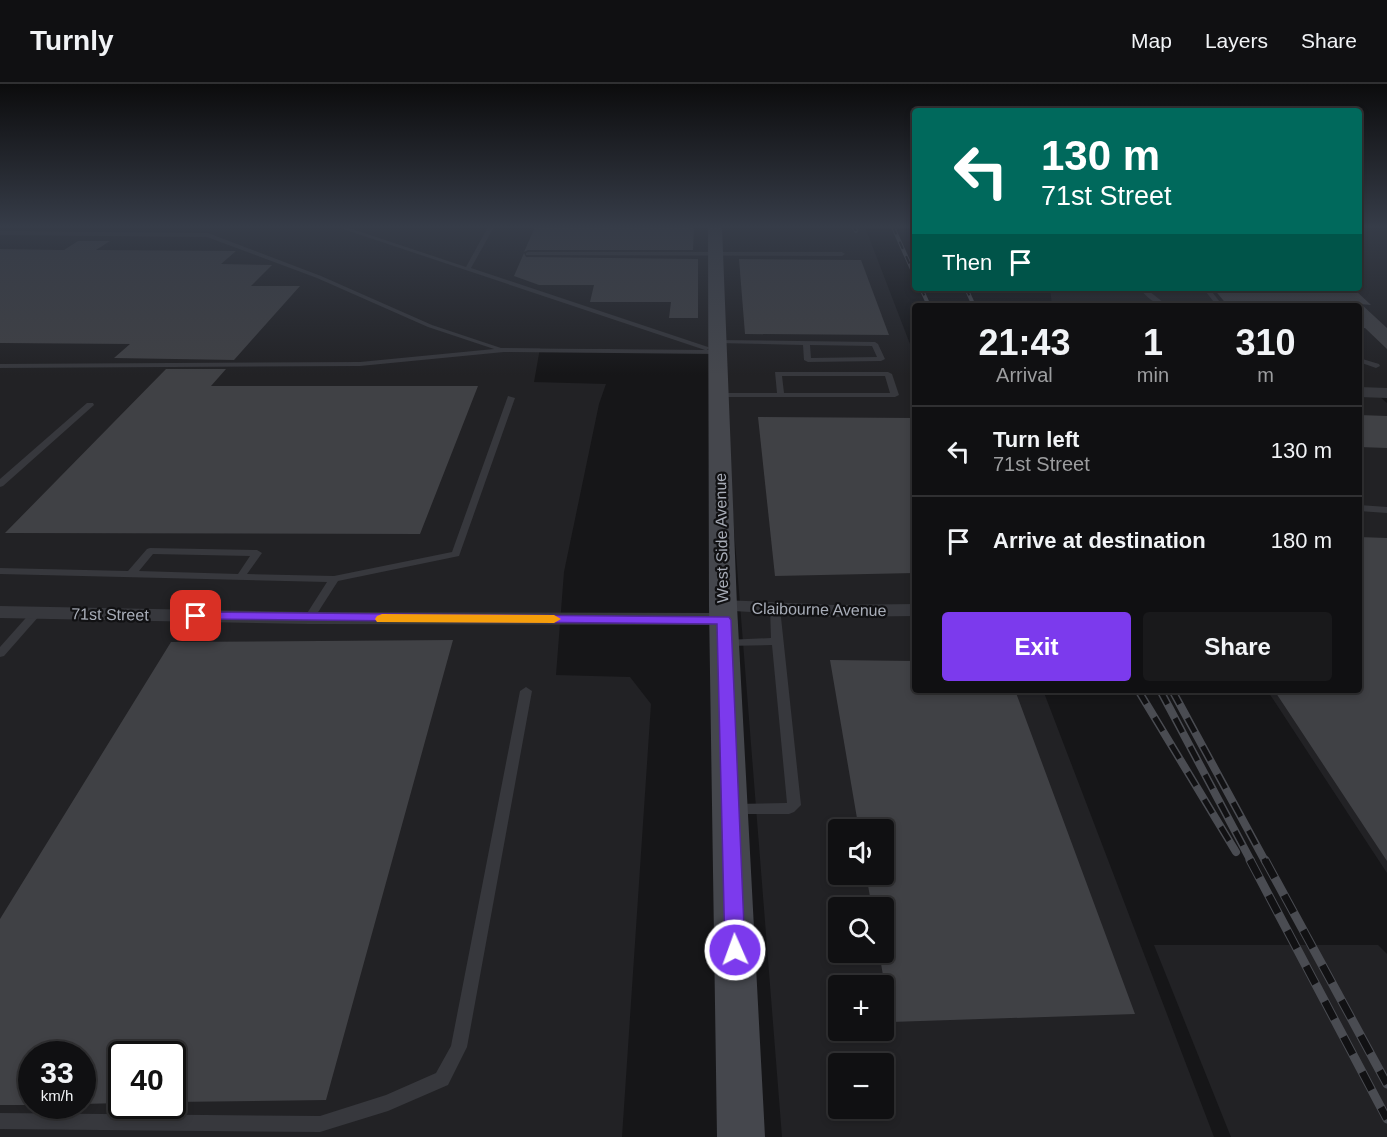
<!DOCTYPE html>
<html lang="en">
<head>
<meta charset="utf-8">
<style>
	body { margin:0; font-family:Arial,sans-serif; background:#19191b; color:#f1f3f6; height:100vh; display:flex; flex-direction:column; font-size:22px; white-space:nowrap }
	* { box-sizing:border-box; margin:0 }
	p { font-size:20px; color:#9c9d9f }
	.icon { flex:none; width:33px; height:33px; fill:none; stroke:currentColor; stroke-width:2; stroke-linecap:round; stroke-linejoin:round }
	.map { position:relative; flex:1; overflow:hidden }
	.sheet { position:absolute; left:912px; top:219px; width:450px; height:390px; display:flex; flex-direction:column; background:#101012; border-radius:6px; box-shadow:0 3px 9px #0003,0 0 0 2px #303032 }
	.sheet>* { flex:none }
	.guide { position:absolute; left:912px; top:24px; width:450px; height:183px; border-radius:6px; box-shadow:0 3px 9px #0003,0 0 0 2px #303032; background:#00695c; color:#fff; overflow:hidden }
	.controls { position:absolute; left:828px; top:735px; display:grid; gap:12px }
	.controls a { display:grid; place-items:center; width:66px; height:66px; border-radius:6px; background:#101012; box-shadow:0 3px 9px #0003,0 0 0 2px #303032; font-size:30px }
	.speed { position:absolute; left:18px; top:957px; display:flex; gap:12px; font-size:30px; font-weight:700; text-align:center }
	.speed>* { display:grid; place-content:center; width:78px; height:78px; border-radius:50%; background:#101012; box-shadow:0 3px 9px #0003,0 0 0 2px #303032; line-height:1 }
	.speed small { font-size:15px; font-weight:400 }
	.speed .limit { border:3px solid #111; border-radius:9px; background:#fff; color:#111 }
	.pin { position:absolute; display:grid; place-items:center; width:51px; height:51px; color:#fff; margin:-26px; border-radius:12px; box-shadow:0 3px 9px #0006 }
	.me { position:absolute; width:66px; margin:-33px; rotate:358deg; stroke-linejoin:round; filter:drop-shadow(0 0 4px #0008) }
	.turn { display:flex; align-items:center; gap:21px; height:126px; padding:0 30px; font-size:27px }
	.turn .icon { width:78px; height:78px; stroke-width:2.5 }
	.turn b { display:block; font-size:42px; line-height:51px }
	.then { display:flex; align-items:center; height:57px; padding:0 30px; background:#0003; gap:12px; font-size:22px }
	.eta { display:flex; justify-content:space-evenly; align-items:center; height:102px; text-align:center }
	.eta b { font-size:36px; font-weight:700; line-height:42px }
	.action { display:flex; gap:12px; margin-top:auto; padding:12px 30px }
	.action a { flex:1; height:69px; border-radius:6px; background:#7c3aed; color:#fff; font-size:24px; font-weight:700; line-height:69px; text-align:center }
	.action a+a { background:#19191b; color:#f1f3f6 }
	ul { padding:0; list-style:none }
	li { display:flex; align-items:center; gap:18px; height:90px; padding:0 30px; border-top:2px solid #303032 }
	li div { flex:1 }
	li b { display:block; font-size:22px }
	li em { font-style:normal }
	header { display:flex; align-items:center; gap:36px; box-sizing:border-box; height:84px; padding:0 30px; background:#101012; border-bottom:2px solid #303032 }
	header strong { font-size:28px }
	nav { display:flex; gap:33px; margin-inline-start:auto; font-size:21px }
	.map>svg:first-child { display:block }
</style>
</head>
<body>
<header>
<strong>Turnly</strong>
<nav><a>Map</a><a>Layers</a><a>Share</a></nav>
</header>
<div class="map">
<svg width="1387" height="1053" viewBox="0 0 1387 1053">
	<rect width="100%" height="100%" fill="#161618"/>
	<!-- built -->
	<g fill="#222225" fill-rule="evenodd">
		<path d="M0 143H865L915 273V606H1043L1214 1053H782L720 267 540 264 534 298 606 300 599 320 564 488 556 591 630 593 651 620 622 1053H0ZM838 746H884V790H838ZM838 824H884V868H838ZM838 902H884V946H838ZM32 970H82V1022H32ZM122 970H172V1022H122ZM838 980H884V1024H838Z"/>
		<polygon points="1359,143 1387,143 1387,308 1379,312 1387,319 1387,789 1267,606 1359,606 1359,222 1052,222 1050,204 1359,204"/>
		<polygon points="1154,861 1378,861 1387,870 1387,1053 1231,1053"/>
	</g>
	<!-- building -->
	<g fill="#404145">
		<polygon points="535,143 694,143 693,166 528,166 524,168"/>
		<polygon points="78,157 110,157 96,166 236,167 221,180 272,181 251,202 300,202 234,276 114,274 130,260 0,259 0,165 64,166"/>
		<polygon points="524,169 526,173 698,175 698,234 669,234 671,218 590,218 594,201 539,201 514,192"/>
		<polygon points="739,175 861,176 889,251 745,250"/>
		<polygon points="1213,204 1354,205 1371,221 1361,220 1387,244 1387,265 1365,244 1359,244 1359,222 1228,222"/>
		<polygon points="166,285 226,285 211,302 478,302 420,450 5,449"/>
		<polygon points="1359,331 1387,332 1387,364 1359,363"/>
		<polygon points="758,333 915,334 915,489 775,492"/>
		<polygon points="1359,453 1387,454 1387,777 1274,606 1359,606"/>
		<polygon points="453,556 326,1016 172,1018 172,970 122,970 122,1019 82,1020 82,970 32,970 32,1021 0,1021 0,835 171,558"/>
		<polygon points="830,576 915,577 915,606 1015,606 1135,930 891,938 879,868 884,868 884,824 872,824 866,790 884,790 884,746 859,746"/>
	</g>
	<g fill="none" stroke-linecap="round" stroke-linejoin="round">
		<!-- lane -->
		<g fill="#37383d" fill-rule="evenodd">
			<polygon points="337,143 346,143 466,183 488,143 494,143 471,184 708,263 709,264 707,266 718,266 722,268 718,270 504,268 360,282 0,284 0,280 360,278 494,265 428,243 317,194 207,153 0,151 0,147 208,149 321,192 432,241 501,264 705,266"/>
			<polygon points="528,168 842,168 845,170 842,172 526,171 526,169"/>
			<path d="M1139 204H1145L1168 222C1157 222 1146 213 1139 204Z"/>
			<polygon points="1203,204 1209,204 1223,222 1217,222"/>
			<path d="M718 256 875 258 878 260 885 275 881 277 808 278 804 276 803 261 716 259 715 258ZM810 261 872 262 877 273 811 274Z"/>
			<polygon points="1359,274 1379,280 1380,282 1376,284 1359,278"/>
			<path d="M775 288H888L892 290 899 311 895 313H718L714 311 718 309H777ZM782 292H885L890 309H784Z"/>
			<path d="M508 312 515 314 459 472 338 497 313 536 309 537 304 534 327 498 0 490V484L128 487 147 465 150 464 257 466 262 469 247 490 334 492 452 468ZM153 470 250 472 238 490 139 487Z"/>
			<polygon points="87,319 93,319 94,321 3,402 0,403 0,395"/>
			<polygon points="1359,421 1387,423 1387,429 1359,427"/>
			<polygon points="775,521 780,524 801,721 794,728 789,730 733,730 728,728 726,725 728,722 733,720 787,719 772,561 725,562 720,559 725,556 771,554 770,524"/>
			<polygon points="36,526 40,527 41,529 40,531 4,572 0,573 0,563 32,527"/>
			<polygon points="526,603 532,607 467,963 448,1001 388,1027 320,1048 0,1045 0,1029 320,1032 386,1011 436,989 451,962 520,607"/>
		</g>
		<!-- street -->
		<g fill="#37383d" fill-rule="evenodd">
			<polygon points="1359,303 1387,304 1387,314 1359,313"/>
			<polygon points="723,516 834,521 915,520 915,532 834,533 716,526 713,522 716,518"/>
			<polygon points="0,522 309,528 724,529 732,530 735,535 732,540 724,541 309,540 0,534"/>
		</g>
		<!-- secondary -->
		<polygon fill="#45474d" fill-rule="evenodd" points="708,143 722,143 737,522 765,1053 717,1053 709,522"/>
		<defs>
			<g id="rail-far2">
				<polyline points="854,143 856,147"/>
				<polyline points="893,143 915,192"/>
				<polyline points="921,204 929,222"/>
				<polyline points="966,204 974,222"/>
			</g>
			<g id="rail-far1">
				<polyline points="1138,606 1236,768"/>
				<polyline points="1160,606 1251,777"/>
				<polyline points="1172,606 1265,777"/>
			</g>
			<g id="rail">
				<polyline points="1250,776 1387,1035"/>
				<polyline points="1265,776 1387,1000"/>
			</g>
		</defs>
		<!-- rail-far2 casing -->
		<use href="#rail-far2" stroke="#4a4c52" stroke-width="4"/>
		<!-- rail-far1 casing -->
		<use href="#rail-far1" stroke="#4a4c52" stroke-width="8"/>
		<!-- rail casing -->
		<use href="#rail" stroke="#4a4c52" stroke-width="9"/>
		<!-- rail-far2 -->
		<use href="#rail-far2" stroke="#111113" stroke-width="2" stroke-dasharray="8" stroke-linecap="butt"/>
		<!-- rail-far1 -->
		<use href="#rail-far1" stroke="#111113" stroke-width="5" stroke-dasharray="16" stroke-linecap="butt"/>
		<!-- rail -->
		<use href="#rail" stroke="#111113" stroke-width="7" stroke-dasharray="20" stroke-linecap="butt"/>
	</g>
	<!-- sky -->
	<linearGradient id="sky" x2="0" y2="1"><stop stop-color="#0c0c0d"/><stop offset="0.49" stop-color="#363c48"/><stop offset="1" stop-color="#363c48" stop-opacity="0"/></linearGradient>
	<rect width="1387" height="291" fill="url(#sky)"/>
	<!-- route -->
	<polygon fill="#7c3aed" stroke="#51269a" stroke-width="1.5" points="196,528 729,533 731,536 745,866 742,872 735,874 728,872 725,866 717,540 191,535 189,532 191,529"/>
	<!-- slow -->
	<polygon fill="#f59e0b" points="382,530 554,531 561,535 554,539 377,538 375,535 377,532"/>
	<g text-anchor="middle" stroke-width="4.5" stroke-linejoin="round" paint-order="stroke">
		<!-- street labels -->
		<g font-size="16" fill="#a8adb8" stroke="#111113">
			<text transform="translate(721 454) rotate(-91)" y="6">West Side Avenue</text>
			<text transform="translate(819 525) rotate(1)" y="6">Claibourne Avenue</text>
			<text transform="translate(110 530) rotate(1)" y="6">71st Street</text>
		</g>
	</g>
</svg>
<div class="controls">
<a><svg class="icon" aria-label="sound" viewBox="0 0 24 24"><path d="M4 9h4l5-4v14l-5-4H4zM17 9q2 3 0 6"/></svg></a>
<a><svg class="icon" aria-label="search" viewBox="0 0 24 24"><circle cx="10" cy="10" r="6"/><path d="M15 15l6 6"/></svg></a>
<a>+</a>
<a>−</a>
</div>
<div class="speed"><div>33<small>km/h</small></div><div class="limit">40</div></div>
<div class="pin" style="left:196px;top:532px;background:#d93025"><svg class="icon" aria-label="arrive" viewBox="0 0 24 24"><path d="M6 21V4h12l-3 4 3 4H6"/></svg></div>
<svg class="me" style="left:735px;top:866px" viewBox="-20 -20 40 40"><circle r="17" fill="#7c3aed" stroke="#fff" stroke-width="3"/><path d="M0-11L8 9 0 5-8 9z" fill="#fff"/></svg>
<div class="guide">
<div class="turn"><svg class="icon" aria-label="left" viewBox="0 0 24 24"><path d="M17 20v-9H6M10 6l-5 5 5 5"/></svg><div><b>130 m</b>71st Street</div></div>
<div class="then">Then<svg class="icon" aria-label="arrive" viewBox="0 0 24 24"><path d="M6 21V4h12l-3 4 3 4H6"/></svg></div>
</div>
<section class="sheet">
<div class="eta">
<div><b>21:43</b><p>Arrival</p></div>
<div><b>1</b><p>min</p></div>
<div><b>310</b><p>m</p></div>
</div>
<ul>
<li><svg class="icon" aria-label="left" viewBox="0 0 24 24"><path d="M17 20v-9H6M10 6l-5 5 5 5"/></svg><div><b>Turn left</b><p>71st Street</p></div><em>130 m</em></li>
<li><svg class="icon" aria-label="arrive" viewBox="0 0 24 24"><path d="M6 21V4h12l-3 4 3 4H6"/></svg><div><b>Arrive at destination</b></div><em>180 m</em></li>
</ul>
<div class="action"><a>Exit</a><a>Share</a></div>
</section>
</div>
</body>
</html>
